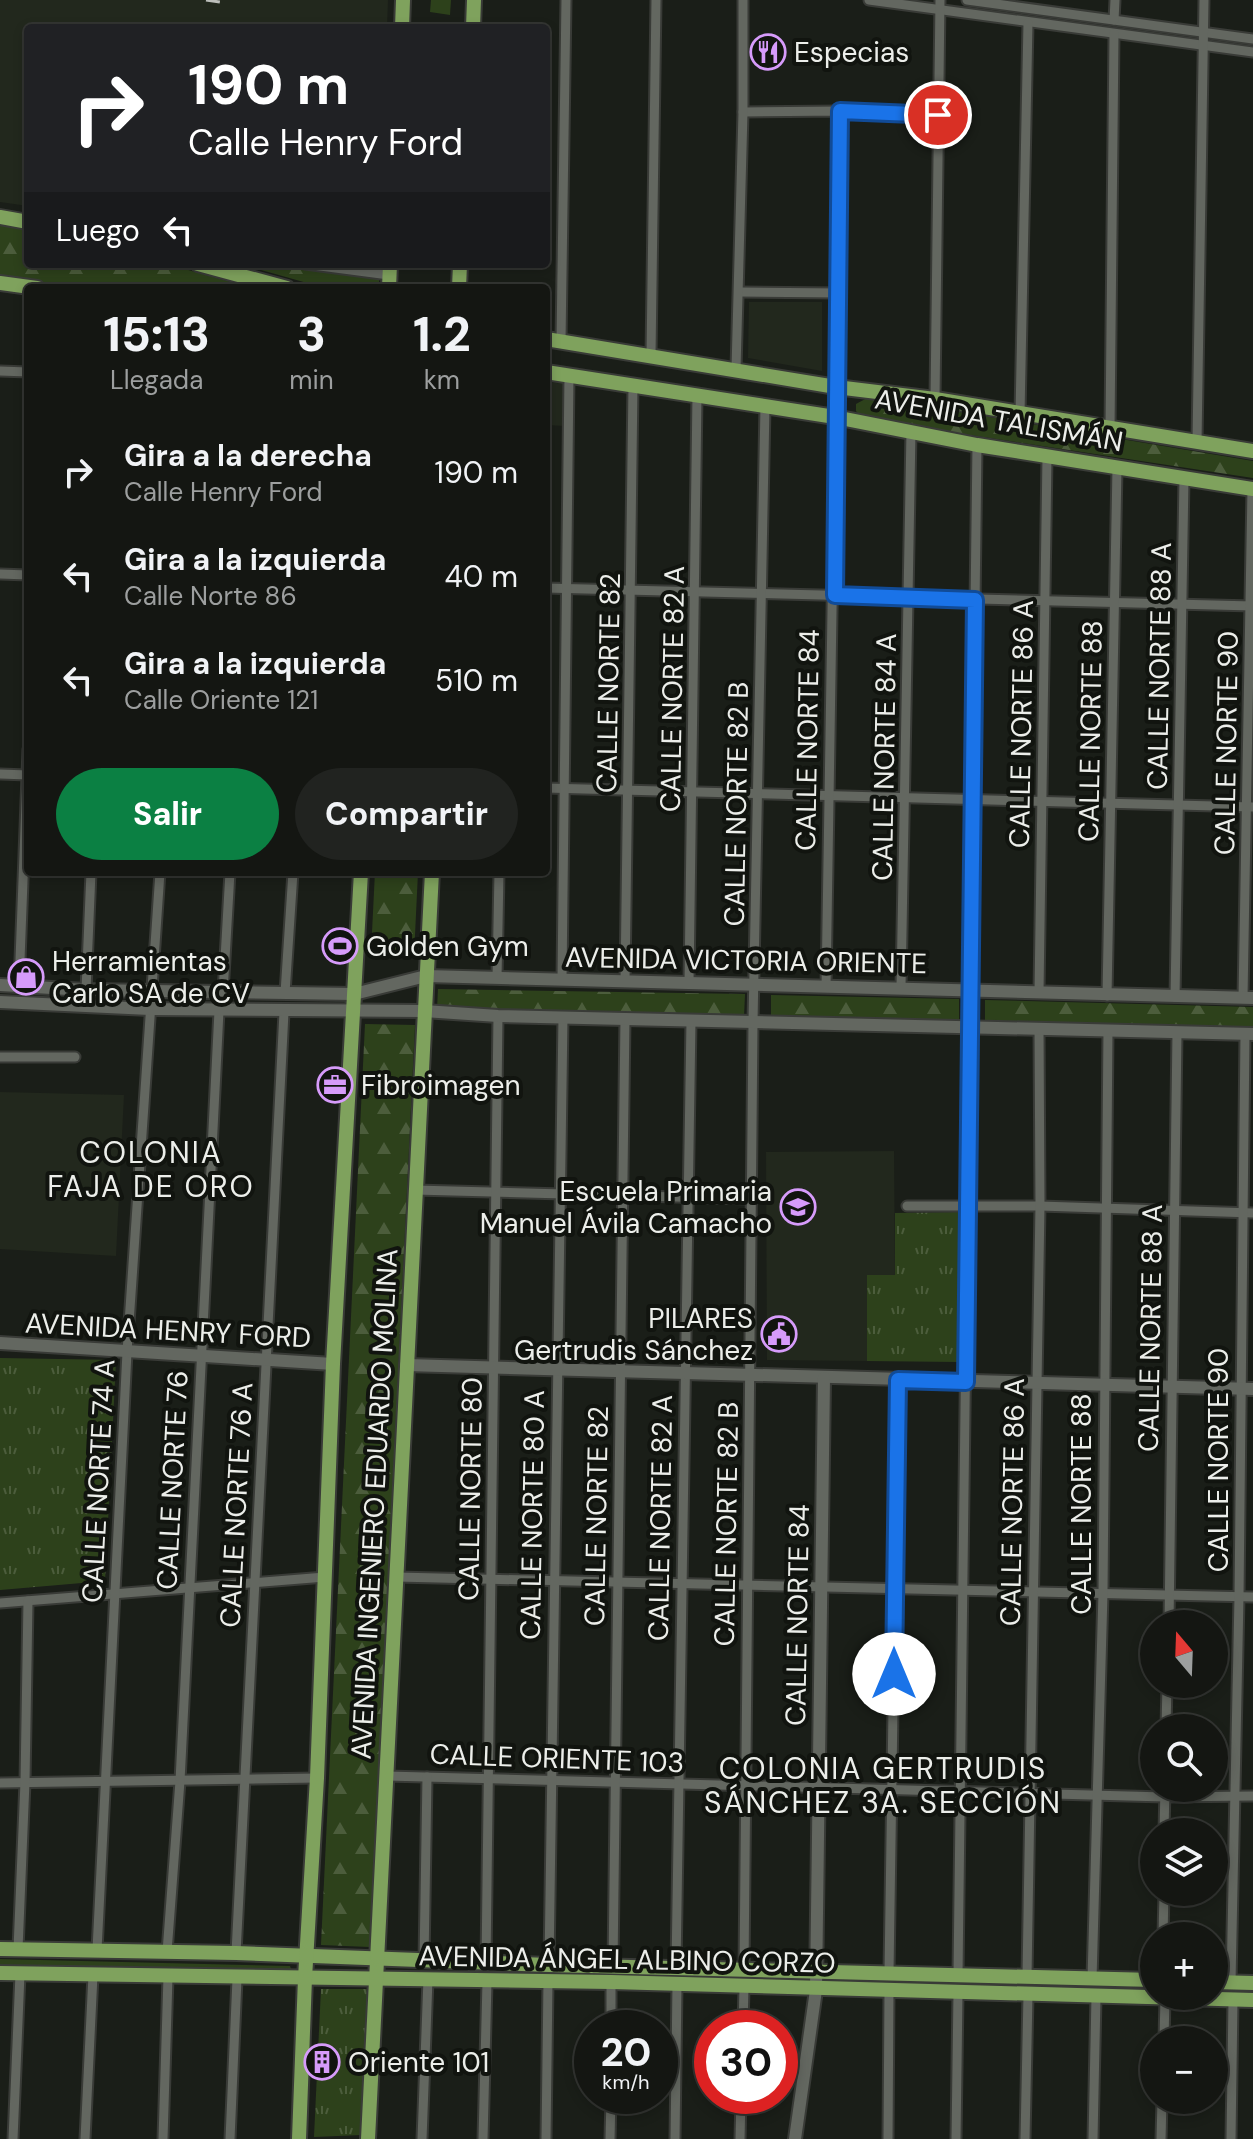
<!DOCTYPE html>
<html lang="es">
<head>
<meta charset="utf-8">
<style>
	body { margin:0; font-family:"DM Sans",sans-serif; background:#212320; color:#f1f3f6; height:100vh; display:flex; flex-direction:column; font-size:30px; white-space:nowrap }
	* { box-sizing:border-box; margin:0 }
	p { font-size:26px; color:#9d9f9f }
	.icon { flex:none; width:44px; height:44px; fill:none; stroke:currentColor; stroke-width:2; stroke-linecap:round; stroke-linejoin:round }
	.map { position:relative; flex:1; overflow:hidden }
	.panel { position:absolute; left:24px; top:284px; width:526px; height:592px; display:flex; flex-direction:column; background:#141612; border-radius:8px; box-shadow:0 4px 12px #0003,0 0 0 2px #333532 }
	.panel>* { flex:none }
	.top-card { position:absolute; left:24px; top:24px; width:526px; height:244px; border-radius:8px; box-shadow:0 4px 12px #0003,0 0 0 2px #333532; background:#202124; color:#fff; overflow:hidden }
	.needle { width:52px; rotate:341deg }
	.fabs { position:absolute; left:1140px; top:1610px; display:grid; gap:16px }
	.fabs a { display:grid; place-items:center; width:88px; height:88px; border-radius:50%; background:#141612; box-shadow:0 4px 12px #0003,0 0 0 2px #333532; font-size:40px }
	.speed { position:absolute; left:574px; top:2010px; display:flex; gap:16px; font-size:40px; font-weight:700; text-align:center }
	.speed>* { display:grid; place-content:center; width:104px; height:104px; border-radius:50%; background:#141612; box-shadow:0 4px 12px #0003,0 0 0 2px #333532; line-height:1 }
	.speed small { font-size:20px; font-weight:400 }
	.speed .limit { border:12px solid #d22; background:#fff; color:#111 }
	.pin { position:absolute; display:grid; place-items:center; width:68px; height:68px; color:#fff; margin:-34px; border:4px solid #fff; border-radius:50%; box-shadow:0 2px 8px #0007 }
	.me { position:absolute; width:88px; margin:-44px; rotate:0deg; stroke-linejoin:round; filter:drop-shadow(0 0 6px #0008) }
	.turn { display:flex; align-items:center; gap:28px; height:168px; padding:0 32px; font-size:36px }
	.turn .icon { width:104px; height:104px; stroke-width:2.5 }
	.turn b { display:block; font-size:56px; line-height:68px }
	.then { display:flex; align-items:center; height:76px; padding:0 32px; background:#0003; gap:16px; font-size:30px }
	.eta { display:flex; justify-content:space-evenly; align-items:center; height:136px; text-align:center }
	.eta b { font-size:48px; font-weight:800; line-height:56px }
	.action { display:flex; gap:16px; margin-top:auto; padding:16px 32px }
	.action a { flex:1; height:92px; border-radius:48px; background:#0b8043; color:#fff; font-size:32px; font-weight:800; line-height:92px; text-align:center }
	.action a+a { background:#212320; color:#f1f3f6 }
	ul { padding:0; list-style:none }
	li { display:flex; align-items:center; gap:24px; height:104px; padding:0 32px }
	li div { flex:1 }
	li b { display:block; font-size:30px }
	li em { font-style:normal }
	.map>svg:first-child { display:block }
</style>
</head>
<body>
<div class="map">
<svg width="1253" height="2139" viewBox="0 0 1253 2139">
	<defs>
		<pattern id="grass-tufts" width="24" height="20" patternUnits="userSpaceOnUse" patternTransform="scale(2)"><rect width="24" height="20" fill="#2d411b"/><path d="M3 7l-1-3M5 7V3M7 7l1-3M15 17l-1-3M17 17v-4M19 17l1-3" fill="none" stroke="#4c5d3c"/></pattern>
		<pattern id="forest-firs" width="22" height="20" patternUnits="userSpaceOnUse" patternTransform="scale(2)"><rect width="22" height="20" fill="#2d411b"/><path d="M5 1l3.5 6h-7zM16 11l3.5 6h-7z" fill="#4c5d3c"/></pattern>
	</defs>
	<rect width="100%" height="100%" fill="#1a1e18"/>
	<!-- built -->
	<g fill="#22281d">
		<polygon points="0,0 388,0 387,28 28,28 28,206 0,202"/>
		<polygon points="749,302 822,302 822,371 748,358"/>
		<polygon points="546,382 566,384 565,426 546,425"/>
		<polygon points="0,1092 124,1095 116,1256 0,1249"/>
		<polygon points="894,1151 895,1275 867,1276 867,1361 767,1360 766,1152"/>
	</g>
	<!-- grass -->
	<g fill="url(#grass-tufts)">
		<polygon points="962,1212 961,1362 867,1361 867,1275 895,1275 895,1213"/>
		<polygon points="0,1358 116,1360 105,1581 0,1590"/>
		<polygon points="321,1989 369,1989 361,2135 314,2137"/>
	</g>
	<!-- forest -->
	<g fill="url(#forest-firs)">
		<polygon points="0,225 28,230 28,264 167,264 252,288 78,288 0,276"/>
		<polygon points="240,264 279,264 379,279 379,288 325,288"/>
		<polygon points="869,397 1253,461 1253,478 878,421 860,416 856,411 856,404"/>
		<polygon points="375,872 418,872 414,955 371,953"/>
		<polygon points="438,989 745,994 744,1016 437,1010"/>
		<polygon points="771,995 959,999 959,1020 771,1017"/>
		<polygon points="985,1000 1253,1007 1253,1028 985,1021"/>
		<polygon points="365,1024 415,1025 370,1947 321,1945"/>
	</g>
	<!-- garden -->
	<g fill="#2d411b">
		<polygon points="431,0 451,0 450,15 430,12"/>
		<polygon points="0,1959 290,1966 293,1974 0,1969"/>
	</g>
	<g fill="none" stroke-linecap="round" stroke-linejoin="round">
		<defs>
			<g id="street">
				<polyline points="869,0 1253,52"/>
				<polyline points="967,0 1253,39"/>
				<polyline points="1114,20 1115,0"/>
				<polyline points="743,112 840,111 938,115"/>
				<polyline points="305,264 389,275"/>
				<polyline points="740,292 839,293"/>
				<polyline points="561,341 566,0"/>
				<polyline points="651,355 656,0"/>
				<polyline points="736,369 743,112 743,0"/>
				<polyline points="0,371 28,372"/>
				<polyline points="935,399 940,0"/>
				<polyline points="1020,414 1028,23"/>
				<polyline points="1110,429 1114,34"/>
				<polyline points="1197,442 1204,0"/>
				<polyline points="0,574 28,575"/>
				<polyline points="546,588 1253,606"/>
				<polyline points="0,774 28,775"/>
				<polyline points="546,788 1253,807"/>
				<polyline points="497,978 499,872"/>
				<polyline points="562,979 569,375"/>
				<polyline points="625,981 633,385"/>
				<polyline points="689,983 697,395"/>
				<polyline points="19,986 28,749"/>
				<polyline points="826,987 840,111"/>
				<polyline points="901,987 911,431"/>
				<polyline points="86,990 91,872"/>
				<polyline points="1039,992 1047,457"/>
				<polyline points="223,993 230,872"/>
				<polyline points="285,993 293,872"/>
				<polyline points="1107,996 1117,468"/>
				<polyline points="1175,997 1184,479"/>
				<polyline points="1243,998 1252,489"/>
				<polyline points="0,1057 75,1057"/>
				<polyline points="415,1190 752,1199"/>
				<polyline points="907,1206 1040,1206 1253,1213"/>
				<polyline points="397,1577 1253,1597"/>
				<polyline points="0,1603 325,1577"/>
				<polyline points="1169,1624 1177,1033"/>
				<polyline points="1166,1728 1167,1684"/>
				<polyline points="387,1776 1165,1797 1253,1796"/>
				<polyline points="0,1783 317,1778"/>
				<polyline points="1164,1832 1165,1788"/>
				<polyline points="1163,1936 1164,1892"/>
				<polyline points="18,1949 25,1782 28,1601"/>
				<polyline points="97,1950 127,1352 160,872"/>
				<polyline points="167,1952 180,1781 219,1011"/>
				<polyline points="236,1953 284,1012"/>
				<polyline points="424,1961 427,1777"/>
				<polyline points="486,1963 498,1016"/>
				<polyline points="549,1965 563,1017"/>
				<polyline points="613,1966 625,1018"/>
				<polyline points="676,1968 691,1021"/>
				<polyline points="744,1970 753,1022 765,406"/>
				<polyline points="889,1972 898,1380"/>
				<polyline points="958,1974 977,445"/>
				<polyline points="1027,1976 1040,1206 1039,1028"/>
				<polyline points="1092,1979 1103,1593 1108,1030"/>
				<polyline points="1231,1982 1239,1597 1245,1034"/>
				<polyline points="611,2028 611,1982"/>
				<polyline points="743,2028 744,1987"/>
				<polyline points="1164,2040 1165,1998"/>
				<polyline points="13,2139 20,1974"/>
				<polyline points="85,2139 93,1975"/>
				<polyline points="163,2139 168,1977"/>
				<polyline points="230,2139 237,1979"/>
				<polyline points="422,2139 428,1979"/>
				<polyline points="483,2139 487,1982"/>
				<polyline points="546,2139 548,1981"/>
				<polyline points="610,2139 611,2096"/>
				<polyline points="675,2139 677,1985"/>
				<polyline points="740,2139 741,2096"/>
				<polyline points="888,2139 889,1992"/>
				<polyline points="956,2139 958,1993"/>
				<polyline points="1025,2139 1028,1995"/>
				<polyline points="1093,2139 1096,1997"/>
				<polyline points="1161,2139 1162,2100"/>
				<polyline points="1231,2139 1233,2000"/>
			</g>
			<g id="secondary">
				<polyline points="0,985 86,990 354,994 426,976 1253,998"/>
				<polyline points="0,1002 150,1009 424,1011 498,1016 1253,1034"/>
				<polyline points="0,1343 333,1364"/>
				<polyline points="406,1365 1253,1389"/>
				<polyline points="795,2139 816,1990 824,1378"/>
			</g>
			<g id="primary">
				<polyline points="402,28 403,0"/>
				<polyline points="473,28 474,0"/>
				<polyline points="0,217 28,222"/>
				<polyline points="198,264 287,288"/>
				<polyline points="0,283 37,288"/>
				<polyline points="389,288 390,264"/>
				<polyline points="459,288 460,264"/>
				<polyline points="546,339 836,387 935,399 1253,451"/>
				<polyline points="546,372 835,417 977,445 1253,489"/>
				<polyline points="0,1949 236,1953 549,1965 1154,1980"/>
				<polyline points="0,1973 611,1982 1253,2000"/>
				<polyline points="1214,1982 1253,1983"/>
				<polyline points="299,2139 305,1978 317,1778 333,1364 361,872"/>
				<polyline points="368,2139 432,872"/>
			</g>
		</defs>
		<!-- street casing -->
		<use href="#street" stroke="#393b37" stroke-width="13"/>
		<!-- secondary casing -->
		<use href="#secondary" stroke="#393b37" stroke-width="16"/>
		<!-- primary casing -->
		<use href="#primary" stroke="#393b37" stroke-width="18"/>
		<!-- street -->
		<use href="#street" stroke="#636760" stroke-width="9"/>
		<!-- secondary -->
		<use href="#secondary" stroke="#636760" stroke-width="12"/>
		<!-- primary -->
		<use href="#primary" stroke="#7fa25d" stroke-width="14"/>
		<!-- rail -->
		<polyline stroke="#bcbeba" stroke-width="3" stroke-dasharray="14 14" stroke-linecap="butt" points="206,0 233,4"/>
	</g>
	<g fill="none" stroke-linecap="round" stroke-linejoin="round">
		<defs>
			<polyline id="route" points="894,1674 898,1380 966,1382 975,600 835,595 840,111 938,115"/>
		</defs>
		<!-- route casing -->
		<use href="#route" stroke="#114b97" stroke-width="20"/>
		<!-- route -->
		<use href="#route" stroke="#1a73e8" stroke-width="14"/>
	</g>
	<!-- icons -->
	<defs>
		<symbol id="restaurant-ring" viewBox="-11 -11 22 22"><circle r="9.5" fill="#11140f" stroke="#d69bfa" stroke-width="1.5"/><path d="M-5-6h1v4h1v-4h1v4h1v-4h1v5L-1.5 .5V6h-2V.5L-5-1ZM5-6V6H3V1.5H1.5Q1.5-4 5-6Z" fill="#d69bfa"/></symbol>
		<symbol id="stadium-ring" viewBox="-11 -11 22 22"><circle r="9.5" fill="#11140f" stroke="#d69bfa" stroke-width="1.5"/><path d="M0-5a6.5 5 0 1 0 0 10a6.5 5 0 1 0 0-10ZM-3.5-1.8h7v3.6h-7Z" fill="#d69bfa"/></symbol>
		<symbol id="shop-ring" viewBox="-11 -11 22 22"><circle r="9.5" fill="#11140f" stroke="#d69bfa" stroke-width="1.5"/><path d="M-5-2.5h2.3a2.7 3.5 0 0 1 5.4 0H5L5.5 6h-11ZM-1.5-2.5h3a1.5 2.3 0 0 0-3 0Z" fill="#d69bfa"/></symbol>
		<symbol id="office-ring" viewBox="-11 -11 22 22"><circle r="9.5" fill="#11140f" stroke="#d69bfa" stroke-width="1.5"/><path d="M-6-3h4V-5.5h4V-3h4V5H-6ZM-1-4.5V-3h2v-1.5ZM-6 0V1H6V0Z" fill="#d69bfa"/></symbol>
		<symbol id="school-ring" viewBox="-11 -11 22 22"><circle r="9.5" fill="#11140f" stroke="#d69bfa" stroke-width="1.5"/><path d="M0-5L7-2L0 1L-7-2ZM-4 1L0 2.5L4 1V4Q0 6-4 4Z" fill="#d69bfa"/></symbol>
		<symbol id="civic-ring" viewBox="-11 -11 22 22"><circle r="9.5" fill="#11140f" stroke="#d69bfa" stroke-width="1.5"/><path d="M-.6-6.5H3V-4.5H.6V-3L4-1V1h2V6H-6V1h2V-1L-.6-3ZM-1.2 2.5V6h2.4V2.5Z" fill="#d69bfa"/></symbol>
		<symbol id="building-ring" viewBox="-11 -11 22 22"><circle r="9.5" fill="#11140f" stroke="#d69bfa" stroke-width="1.5"/><path d="M-4-6H4V6H1V3H-1V6H-4ZM-2.5-4.3h1.7v1.8h-1.7ZM.8-4.3h1.7v1.8H.8ZM-2.5-1h1.7V.8h-1.7ZM.8-1h1.7V.8H.8Z" fill="#d69bfa"/></symbol>
	</defs>
	<g fill-rule="evenodd">
		<use href="#restaurant-ring" x="748" y="32" width="40" height="40"/>
		<use href="#stadium-ring" x="320" y="926" width="40" height="40"/>
		<use href="#shop-ring" x="6" y="957" width="40" height="40"/>
		<use href="#office-ring" x="315" y="1065" width="40" height="40"/>
		<use href="#school-ring" x="778" y="1187" width="40" height="40"/>
		<use href="#civic-ring" x="759" y="1314" width="40" height="40"/>
		<use href="#building-ring" x="302" y="2042" width="40" height="40"/>
	</g>
	<g text-anchor="middle" stroke-width="8" stroke-linejoin="round" paint-order="stroke">
		<!-- poi labels -->
		<g font-size="28" fill="#eceeea" stroke="#11140f" text-anchor="start">
			<text x="794" y="62">Especias</text>
			<text x="366" y="956">Golden Gym</text>
			<text x="52" y="971">Herramientas<tspan x="52" dy="32">Carlo SA de CV</tspan></text>
			<text x="361" y="1095">Fibroimagen</text>
			<text x="772" y="1201" text-anchor="end">Escuela Primaria<tspan x="772" dy="32">Manuel Ávila Camacho</tspan></text>
			<text x="753" y="1328" text-anchor="end">PILARES<tspan x="753" dy="32">Gertrudis Sánchez</tspan></text>
			<text x="348" y="2072">Oriente 101</text>
		</g>
		<!-- street labels -->
		<g font-size="28" fill="#eceeea" stroke="#11140f">
			<text transform="translate(999 420) rotate(10)" y="10">AVENIDA TALISMÁN</text>
			<text transform="translate(1159 666) rotate(-89)" y="10">CALLE NORTE 88 A</text>
			<text transform="translate(608 683) rotate(-89)" y="10">CALLE NORTE 82</text>
			<text transform="translate(672 689) rotate(-89)" y="10">CALLE NORTE 82 A</text>
			<text transform="translate(1021 724) rotate(-89)" y="10">CALLE NORTE 86 A</text>
			<text transform="translate(1090 731) rotate(-89)" y="10">CALLE NORTE 88</text>
			<text transform="translate(807 740) rotate(-89)" y="10">CALLE NORTE 84</text>
			<text transform="translate(1226 743) rotate(-89)" y="10">CALLE NORTE 90</text>
			<text transform="translate(884 757) rotate(-89)" y="10">CALLE NORTE 84 A</text>
			<text transform="translate(736 804) rotate(-89)" y="10">CALLE NORTE 82 B</text>
			<text transform="translate(746 960) rotate(1)" y="10">AVENIDA VICTORIA ORIENTE</text>
			<text transform="translate(1150 1328) rotate(-89)" y="10">CALLE NORTE 88 A</text>
			<text transform="translate(168 1330) rotate(3)" y="10">AVENIDA HENRY FORD</text>
			<text transform="translate(1218 1460) rotate(-90)" y="10">CALLE NORTE 90</text>
			<text transform="translate(172 1480) rotate(-87)" y="10">CALLE NORTE 76</text>
			<text transform="translate(98 1481) rotate(-87)" y="10">CALLE NORTE 74 A</text>
			<text transform="translate(470 1489) rotate(-89)" y="10">CALLE NORTE 80</text>
			<text transform="translate(1012 1502) rotate(-89)" y="10">CALLE NORTE 86 A</text>
			<text transform="translate(374 1504) rotate(-87)" y="10">AVENIDA INGENIERO EDUARDO MOLINA</text>
			<text transform="translate(1081 1504) rotate(-90)" y="10">CALLE NORTE 88</text>
			<text transform="translate(236 1505) rotate(-87)" y="10">CALLE NORTE 76 A</text>
			<text transform="translate(532 1515) rotate(-89)" y="10">CALLE NORTE 80 A</text>
			<text transform="translate(596 1516) rotate(-89)" y="10">CALLE NORTE 82</text>
			<text transform="translate(660 1518) rotate(-89)" y="10">CALLE NORTE 82 A</text>
			<text transform="translate(726 1524) rotate(-89)" y="10">CALLE NORTE 82 B</text>
			<text transform="translate(797 1615) rotate(-89)" y="10">CALLE NORTE 84</text>
			<text transform="translate(557 1758) rotate(2)" y="10">CALLE ORIENTE 103</text>
			<text transform="translate(627 1959) rotate(1)" y="10">AVENIDA ÁNGEL ALBINO CORZO</text>
		</g>
		<!-- neighbourhood labels -->
		<g font-size="30" letter-spacing="2" fill="#eceeea" stroke="#11140f">
			<text x="151" y="1163">COLONIA<tspan x="151" dy="34">FAJA DE ORO</tspan></text>
			<text x="883" y="1779">COLONIA GERTRUDIS<tspan x="883" dy="34">SÁNCHEZ 3A. SECCIÓN</tspan></text>
		</g>
	</g>
</svg>
<div class="fabs">
<a><svg class="needle" viewBox="-14 -14 28 28"><path d="M0-13l5 13h-10z" fill="#e53935"/><path d="M0 13l5-13h-10z" fill="#9d9f9f"/></svg></a>
<a><svg class="icon" aria-label="search" viewBox="0 0 24 24"><circle cx="10" cy="10" r="6"/><path d="M15 15l6 6"/></svg></a>
<a><svg class="icon" aria-label="layers" viewBox="0 0 24 24"><path d="M12 4l9 5-9 5-9-5zM3 14l9 5 9-5"/></svg></a>
<a>+</a>
<a>−</a>
</div>
<div class="speed"><div>20<small>km/h</small></div><div class="limit">30</div></div>
<div class="pin" style="left:938px;top:115px;background:#d93025"><svg class="icon" aria-label="arrive" viewBox="0 0 24 24"><path d="M6 21V4h12l-3 4 3 4H6"/></svg></div>
<svg class="me" style="left:894px;top:1674px" viewBox="-20 -20 40 40"><circle r="19" fill="#fff"/><path d="M0-13L10 11 0 6-10 11z" fill="#1a73e8"/></svg>
<div class="top-card">
<div class="turn"><svg class="icon" aria-label="right" viewBox="0 0 24 24"><path d="M7 20v-9h11M14 6l5 5-5 5"/></svg><div><b>190 m</b>Calle Henry Ford</div></div>
<div class="then">Luego<svg class="icon" aria-label="left" viewBox="0 0 24 24"><path d="M17 20v-9H6M10 6l-5 5 5 5"/></svg></div>
</div>
<section class="panel">
<div class="eta">
<div><b>15:13</b><p>Llegada</p></div>
<div><b>3</b><p>min</p></div>
<div><b>1.2</b><p>km</p></div>
</div>
<ul>
<li><svg class="icon" aria-label="right" viewBox="0 0 24 24"><path d="M7 20v-9h11M14 6l5 5-5 5"/></svg><div><b>Gira a la derecha</b><p>Calle Henry Ford</p></div><em>190 m</em></li>
<li><svg class="icon" aria-label="left" viewBox="0 0 24 24"><path d="M17 20v-9H6M10 6l-5 5 5 5"/></svg><div><b>Gira a la izquierda</b><p>Calle Norte 86</p></div><em>40 m</em></li>
<li><svg class="icon" aria-label="left" viewBox="0 0 24 24"><path d="M17 20v-9H6M10 6l-5 5 5 5"/></svg><div><b>Gira a la izquierda</b><p>Calle Oriente 121</p></div><em>510 m</em></li>
</ul>
<div class="action"><a>Salir</a><a>Compartir</a></div>
</section>
</div>
</body>
</html>
